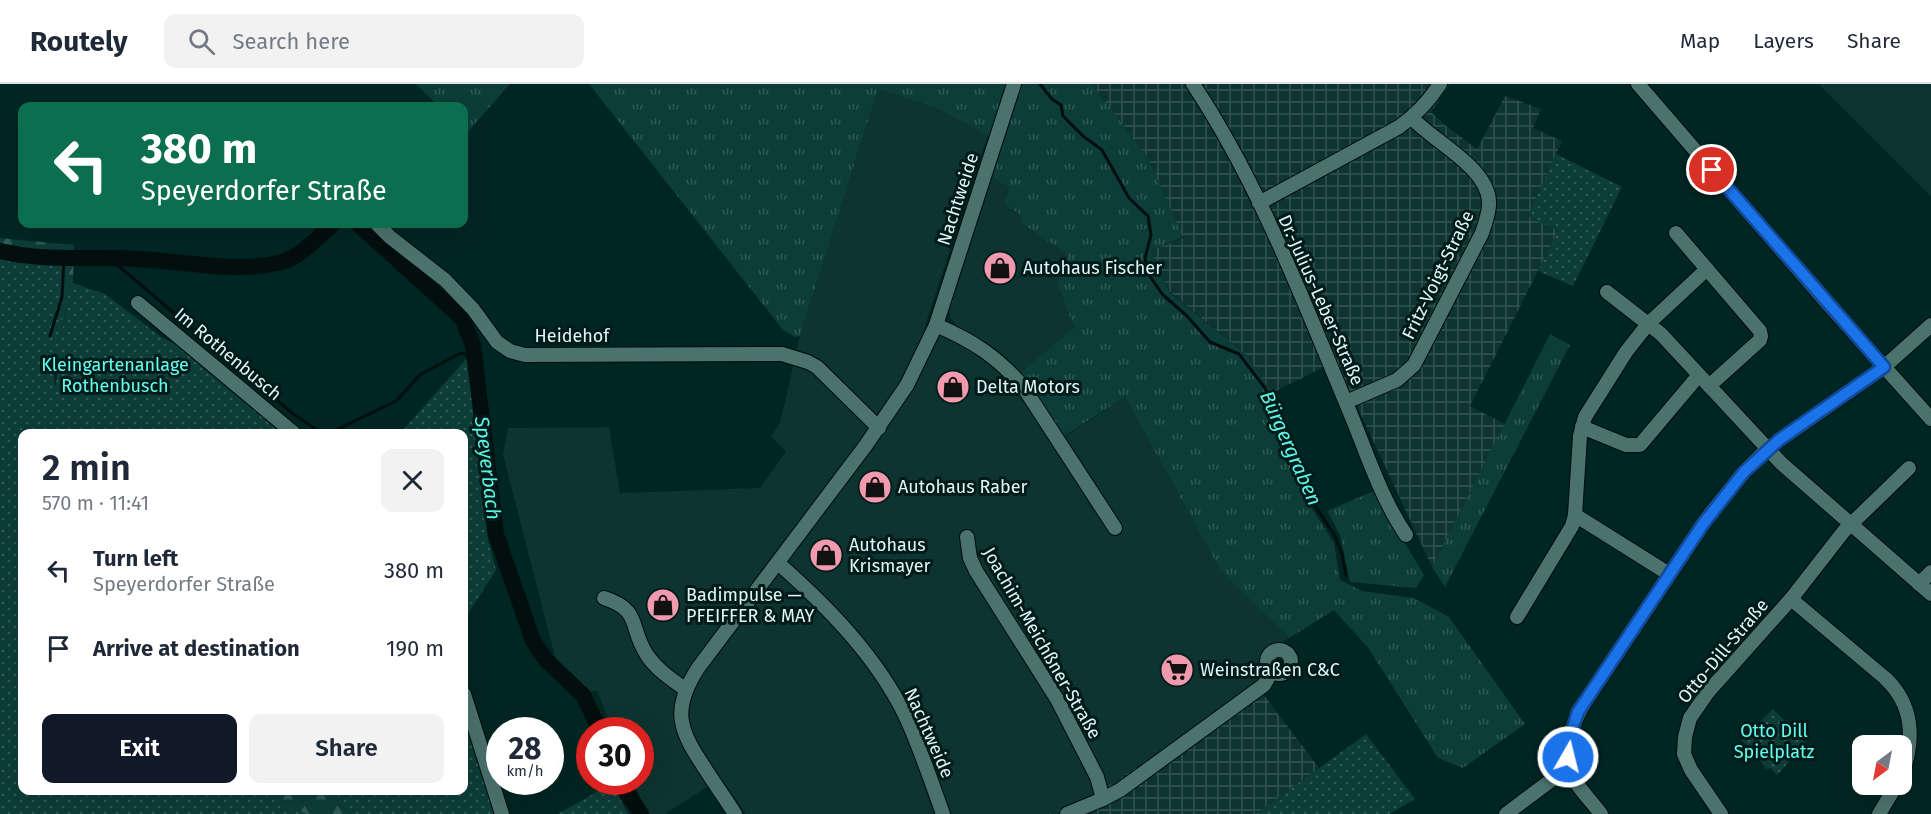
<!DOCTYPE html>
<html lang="en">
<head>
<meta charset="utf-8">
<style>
	body { margin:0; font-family:"Fira Sans",sans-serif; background:#f2f2f3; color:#1f2937; height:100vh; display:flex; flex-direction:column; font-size:22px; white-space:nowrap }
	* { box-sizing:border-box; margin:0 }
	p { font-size:20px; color:#747a83 }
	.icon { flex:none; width:33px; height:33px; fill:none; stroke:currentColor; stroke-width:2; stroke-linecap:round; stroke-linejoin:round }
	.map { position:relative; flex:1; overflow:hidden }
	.side { position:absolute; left:18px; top:345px; width:450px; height:366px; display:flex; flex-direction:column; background:#fff; border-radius:12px; box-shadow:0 6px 24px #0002 }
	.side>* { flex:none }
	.hud { position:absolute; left:18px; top:18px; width:450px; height:126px; border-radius:12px; box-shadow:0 6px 24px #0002; background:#0b6e4f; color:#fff; overflow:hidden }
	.needle { width:39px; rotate:212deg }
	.controls { position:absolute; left:1852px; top:651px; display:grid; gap:12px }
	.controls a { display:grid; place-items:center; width:60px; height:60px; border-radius:12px; background:#fff; box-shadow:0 6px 24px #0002; font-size:30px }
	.speed { position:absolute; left:486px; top:633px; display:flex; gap:12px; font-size:30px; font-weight:700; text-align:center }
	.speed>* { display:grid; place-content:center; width:78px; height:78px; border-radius:50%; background:#fff; box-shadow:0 6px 24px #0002; line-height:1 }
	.speed small { font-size:15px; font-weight:400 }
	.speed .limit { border:9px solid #d22; background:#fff; color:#111 }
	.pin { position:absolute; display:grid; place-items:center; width:51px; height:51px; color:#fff; margin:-26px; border:3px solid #fff; border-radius:50%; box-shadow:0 2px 6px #0007 }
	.me { position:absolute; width:66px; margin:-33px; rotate:8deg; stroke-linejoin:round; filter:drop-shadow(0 0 4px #0008) }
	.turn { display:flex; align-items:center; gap:21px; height:126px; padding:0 24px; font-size:27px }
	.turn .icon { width:78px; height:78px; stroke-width:2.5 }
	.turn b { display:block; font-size:42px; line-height:51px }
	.round { display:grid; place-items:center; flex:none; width:63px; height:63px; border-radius:12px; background:#f2f2f3 }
	.headline { display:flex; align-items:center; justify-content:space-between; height:102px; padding:0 24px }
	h1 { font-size:36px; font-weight:600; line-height:45px }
	.action { display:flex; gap:12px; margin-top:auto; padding:12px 24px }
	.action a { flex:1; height:69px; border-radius:12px; background:#111827; color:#fff; font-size:24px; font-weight:600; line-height:69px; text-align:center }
	.action a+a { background:#f2f2f3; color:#1f2937 }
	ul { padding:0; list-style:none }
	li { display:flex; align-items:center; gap:18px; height:78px; padding:0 24px }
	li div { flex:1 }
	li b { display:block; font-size:22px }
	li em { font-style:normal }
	header { display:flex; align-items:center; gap:36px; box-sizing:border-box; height:84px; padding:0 30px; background:#fff; border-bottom:2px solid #e0e1e3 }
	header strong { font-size:28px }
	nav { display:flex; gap:33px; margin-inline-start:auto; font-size:21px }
	.search { width:420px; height:54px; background:#f2f2f3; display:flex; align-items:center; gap:15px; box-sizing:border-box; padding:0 21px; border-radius:12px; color:#747a83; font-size:22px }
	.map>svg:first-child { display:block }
</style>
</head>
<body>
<header>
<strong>Routely</strong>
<div class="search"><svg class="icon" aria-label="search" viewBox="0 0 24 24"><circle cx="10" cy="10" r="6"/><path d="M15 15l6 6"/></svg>Search here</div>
<nav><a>Map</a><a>Layers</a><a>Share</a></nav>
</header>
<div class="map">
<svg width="1931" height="730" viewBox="0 0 1931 730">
	<defs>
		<pattern id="industrial-grid" width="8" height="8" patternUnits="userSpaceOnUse" patternTransform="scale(1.5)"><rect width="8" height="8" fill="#0d3430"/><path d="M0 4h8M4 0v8" fill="none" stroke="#30524e"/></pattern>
		<pattern id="grass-tufts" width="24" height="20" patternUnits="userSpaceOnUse" patternTransform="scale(1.5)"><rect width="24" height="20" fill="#0d3d38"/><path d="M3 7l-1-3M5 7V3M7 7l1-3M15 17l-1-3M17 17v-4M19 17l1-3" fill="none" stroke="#305a55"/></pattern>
		<pattern id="forest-firs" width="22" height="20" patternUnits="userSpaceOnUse" patternTransform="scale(1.5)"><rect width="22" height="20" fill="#0d3d38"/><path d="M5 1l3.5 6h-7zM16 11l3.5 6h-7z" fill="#305a55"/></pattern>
		<pattern id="park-dots" width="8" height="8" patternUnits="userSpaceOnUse" patternTransform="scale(1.5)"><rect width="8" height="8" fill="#0d3d38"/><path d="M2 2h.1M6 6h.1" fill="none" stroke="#305a55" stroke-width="1.8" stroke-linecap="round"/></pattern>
	</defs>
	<rect width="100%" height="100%" fill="#002623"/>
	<!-- built -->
	<g fill="#0d3430">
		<polygon points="1819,0 1931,0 1931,112"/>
		<polygon points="878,5 934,23 988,51 925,242 977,269 1010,296 1052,361 1125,313 1220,486 1289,554 1266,568 1257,602 1089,715 1048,730 746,730 721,694 665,730 647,730 634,698 640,698 640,646 613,646 597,607 587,608 557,580 503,371 508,344 609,343 620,409 760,404 786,367 771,352 780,339 800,252"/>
		<polygon points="992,94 1010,104 1023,132 1020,138 1068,171 1057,200 1074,243 1020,289 1000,268 959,245 950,233 950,221"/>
	</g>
	<!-- industrial -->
	<g fill="url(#industrial-grid)">
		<polygon points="1092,0 1450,0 1431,28 1446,42 1477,65 1505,12 1541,25 1533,44 1562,57 1528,132 1558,147 1470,322 1505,340 1432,483 1336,277 1272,309 1246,271 1170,208 1150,167 1183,154 1148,74"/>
		<polygon points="1257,602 1319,684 1256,730 1048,730 1089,715"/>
	</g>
	<!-- grass -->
	<g fill="url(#grass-tufts)">
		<polygon points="416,0 510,0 466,50 464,48 464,22 438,22"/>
		<polygon points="589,0 1006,0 989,52 934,23 878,5 800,252 795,253 783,246"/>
		<polygon points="1022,0 1092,0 1148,74 1183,153 1150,167 1170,209 1246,271 1272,309 1288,345 1283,347 1308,418 1334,459 1340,496 1362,507 1414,514 1449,533 1525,640 1463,684 1438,674 1369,565 1334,526 1289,554 1220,486 1125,313 1064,352 1020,289 1074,243 1057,200 1068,171 1020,138 1022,132 1004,119 1010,104 992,94"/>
		<polygon points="1550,250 1570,261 1445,503 1432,483"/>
		<polygon points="1374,407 1424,491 1416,504 1350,498 1340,451 1327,427"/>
	</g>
	<!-- forest -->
	<g fill="url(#forest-firs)">
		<polygon points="0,154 74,161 73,199 65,230 59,277 25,270 0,221"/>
		<polygon points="166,707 321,707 352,730 178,730"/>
	</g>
	<!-- park -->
	<g fill="url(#park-dots)" fill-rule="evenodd">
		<polygon points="1556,70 1622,103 1573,202 1538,187 1558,147 1528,132"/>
		<path d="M40 166 49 167 71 194C60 212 60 235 61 256L68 213 73 199 105 210 161 253 186 265 287 349 22 350V706L276 707 278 719 307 730H0V167L18 168ZM60 266 56 301H55L52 277Z"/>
		<polygon points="468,273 478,355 487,451 496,486 464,536 464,350 400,349"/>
		<polygon points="464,622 499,730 352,730 321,707 464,706"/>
		<polygon points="1773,625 1806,659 1777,691 1771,684 1766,685 1758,673 1741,656"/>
		<polygon points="1366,650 1415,715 1389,730 1256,730"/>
		<polygon points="612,699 628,730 558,730"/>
	</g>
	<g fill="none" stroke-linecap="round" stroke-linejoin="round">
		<!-- stream -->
		<g stroke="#030f0e" stroke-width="3">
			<polyline points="1040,0 1052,15 1061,21 1063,32 1083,52 1102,66 1129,114 1148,132 1151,151 1145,174 1149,191 1163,211 1186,231 1210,258 1239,270 1265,304 1288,350 1308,411 1335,452 1342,470 1346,492"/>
			<polyline points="108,173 292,329 320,348 330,349 396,317 421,290 461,269 474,273"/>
			<polyline points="50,252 62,213 64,175"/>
		</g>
		<!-- river -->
		<g stroke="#030f0e" stroke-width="16">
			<polyline points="358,140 462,234 473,261 496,450 533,557 546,576 583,611 600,646"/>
			<path d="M0 167C45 178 91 172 137 175 183 177 232 189 278 179 299 175 317 154 333 140"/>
			<polyline points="620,698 641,730"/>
		</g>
		<defs>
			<g id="minor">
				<path d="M1193 0C1258 98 1301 211 1346 319 1365 363 1379 411 1406 451"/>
				<polyline points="1638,0 1826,218 1931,335"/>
				<path d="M1259 119 1399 43C1416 31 1429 17 1440 0"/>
				<polyline points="377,140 390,153 445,196 473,225 497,258 510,267 525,271 782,270 808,278 817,283 879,344"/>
				<polyline points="1676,149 1760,247 1761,252 1760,256 1709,302"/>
				<polyline points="1607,208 1661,250 1781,379 1931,510"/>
				<polyline points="138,219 295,350"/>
				<path d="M936 241C973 257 998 273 1024 304L1115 444"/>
				<path d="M1346 318 1397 296 1414 281 1482 149C1485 139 1490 128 1489 117 1487 83 1434 58 1412 34"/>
				<polyline points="1582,343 1626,361 1640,361 1699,291"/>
				<polyline points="1575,431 1669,490"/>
				<polyline points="967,453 970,474 976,487 1057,615 1097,693 1103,715"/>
				<path d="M778 479C827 522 876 572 905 631 920 663 931 697 943 730"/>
				<polyline points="1919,500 1931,488"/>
				<path d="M604 514C642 526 629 544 647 571 656 585 672 596 685 605"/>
				<path d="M1791 515 1885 594C1913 620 1915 655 1902 690"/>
				<polyline points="1517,533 1572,442 1575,431 1580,352 1585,333 1626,268 1648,240 1707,185"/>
				<circle cx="1279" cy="578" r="12"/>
				<polyline points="464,610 502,730"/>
				<path d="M735 730C725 714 714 699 704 683 678 644 672 625 698 584L866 361 907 301 936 241 1014 0"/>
				<polyline points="1067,730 1103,715 1120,706 1264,601 1272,587"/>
				<polyline points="1506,730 1569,683"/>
				<path d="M1601 730C1591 716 1573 700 1569 683 1563 659 1575 634 1587 615L1710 430 1744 388 1767 365 1884 283 1931 241"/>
				<polyline points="1721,730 1691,686 1684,670 1685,653 1690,634 1708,608 1791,515 1844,447 1909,384"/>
				<polyline points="1879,730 1897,700"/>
			</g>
		</defs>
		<!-- minor casing -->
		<use href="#minor" stroke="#000d0b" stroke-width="16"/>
		<!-- minor -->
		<use href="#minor" stroke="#4c726d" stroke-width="14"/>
	</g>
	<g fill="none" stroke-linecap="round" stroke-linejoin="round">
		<defs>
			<polyline id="route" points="1568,673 1571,649 1578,628 1703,440 1744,388 1779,356 1884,283 1712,86"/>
		</defs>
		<!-- route casing -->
		<use href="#route" stroke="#114b97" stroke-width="15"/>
		<!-- route -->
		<use href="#route" stroke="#1a73e8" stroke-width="10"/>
	</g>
	<!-- icons -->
	<defs>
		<symbol id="shop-disc" viewBox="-11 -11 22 22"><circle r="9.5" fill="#f29aad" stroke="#001b19"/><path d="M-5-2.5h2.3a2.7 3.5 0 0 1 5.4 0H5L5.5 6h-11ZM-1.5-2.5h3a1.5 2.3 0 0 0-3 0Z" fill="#111"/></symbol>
		<symbol id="supermarket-disc" viewBox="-11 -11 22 22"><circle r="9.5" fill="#f29aad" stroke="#001b19"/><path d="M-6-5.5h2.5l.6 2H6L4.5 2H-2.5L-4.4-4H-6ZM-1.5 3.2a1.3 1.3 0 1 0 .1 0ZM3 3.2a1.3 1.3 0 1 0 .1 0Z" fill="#111"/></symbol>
	</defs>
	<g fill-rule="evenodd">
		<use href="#shop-disc" x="981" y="165" width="38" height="38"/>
		<use href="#shop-disc" x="934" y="284" width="38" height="38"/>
		<use href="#shop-disc" x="856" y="384" width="38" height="38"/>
		<use href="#shop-disc" x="807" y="452" width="38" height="38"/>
		<use href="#shop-disc" x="644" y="502" width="38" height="38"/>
		<use href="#supermarket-disc" x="1158" y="567" width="38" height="38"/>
	</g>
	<g text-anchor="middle" stroke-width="6" stroke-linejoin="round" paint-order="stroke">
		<!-- street labels -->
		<g font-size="18" fill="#e1f6f2" stroke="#001b19">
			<text transform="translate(958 115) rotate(-72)" y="6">Nachtweide</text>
			<text transform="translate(1438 191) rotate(-64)" y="6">Fritz-Voigt-Straße</text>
			<text transform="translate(1321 216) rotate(66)" y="6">Dr.-Julius-Leber-Straße</text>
			<text x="572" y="258">Heidehof</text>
			<text transform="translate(228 270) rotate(40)" y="6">Im Rothenbusch</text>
			<text transform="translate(1042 559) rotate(60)" y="6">Joachim-Meichßner-Straße</text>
			<text transform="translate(1723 567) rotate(-50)" y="6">Otto-Dill-Straße</text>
			<text transform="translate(929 649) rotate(66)" y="6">Nachtweide</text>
		</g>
		<!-- poi labels -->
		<g font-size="18" fill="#e1f6f2" stroke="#001b19" text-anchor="start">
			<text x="1023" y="190">Autohaus Fischer</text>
			<text x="976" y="309">Delta Motors</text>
			<text x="898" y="409">Autohaus Raber</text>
			<text x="849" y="467">Autohaus<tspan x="849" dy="21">Krismayer</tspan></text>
			<text x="686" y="517">Badimpulse —<tspan x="686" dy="21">PFEIFFER &amp; MAY</tspan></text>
			<text x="1200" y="592">Weinstraßen C&amp;C</text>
		</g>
		<!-- park labels -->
		<g font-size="18" fill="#64feee" stroke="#001b19">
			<text x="115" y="287">Kleingartenanlage<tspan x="115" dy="21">Rothenbusch</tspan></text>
			<text x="1774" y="653">Otto Dill<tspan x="1774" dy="21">Spielplatz</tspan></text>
		</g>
		<!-- water labels -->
		<g font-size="20" font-style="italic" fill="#5bf7e7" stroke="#001b19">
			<text transform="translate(1291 364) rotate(66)" y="7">Bürgergraben</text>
			<text transform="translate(488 384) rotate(83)" y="7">Speyerbach</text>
		</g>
	</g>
</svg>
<div class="controls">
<a><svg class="needle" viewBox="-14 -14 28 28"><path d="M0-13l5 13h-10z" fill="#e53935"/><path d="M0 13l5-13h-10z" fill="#747a83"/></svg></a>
</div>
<div class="speed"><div>28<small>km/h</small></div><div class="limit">30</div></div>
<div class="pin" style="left:1712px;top:86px;background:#d93025"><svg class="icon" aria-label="arrive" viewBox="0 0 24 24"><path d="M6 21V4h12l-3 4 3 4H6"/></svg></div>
<svg class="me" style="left:1568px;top:673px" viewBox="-20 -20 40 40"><circle r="17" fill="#1a73e8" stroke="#fff" stroke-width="3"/><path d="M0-11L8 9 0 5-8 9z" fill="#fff"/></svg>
<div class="hud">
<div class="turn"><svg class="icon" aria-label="left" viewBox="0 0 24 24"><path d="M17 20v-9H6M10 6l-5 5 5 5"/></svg><div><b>380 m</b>Speyerdorfer Straße</div></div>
</div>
<section class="side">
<div class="headline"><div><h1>2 min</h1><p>570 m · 11:41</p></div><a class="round"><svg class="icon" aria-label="close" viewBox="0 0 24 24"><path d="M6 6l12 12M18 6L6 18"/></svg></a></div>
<ul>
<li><svg class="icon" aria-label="left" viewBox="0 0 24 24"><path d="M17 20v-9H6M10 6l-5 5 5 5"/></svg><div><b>Turn left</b><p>Speyerdorfer Straße</p></div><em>380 m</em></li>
<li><svg class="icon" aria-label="arrive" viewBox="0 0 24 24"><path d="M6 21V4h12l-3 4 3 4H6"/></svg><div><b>Arrive at destination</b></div><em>190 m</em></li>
</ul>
<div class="action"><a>Exit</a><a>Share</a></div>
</section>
</div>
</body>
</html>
